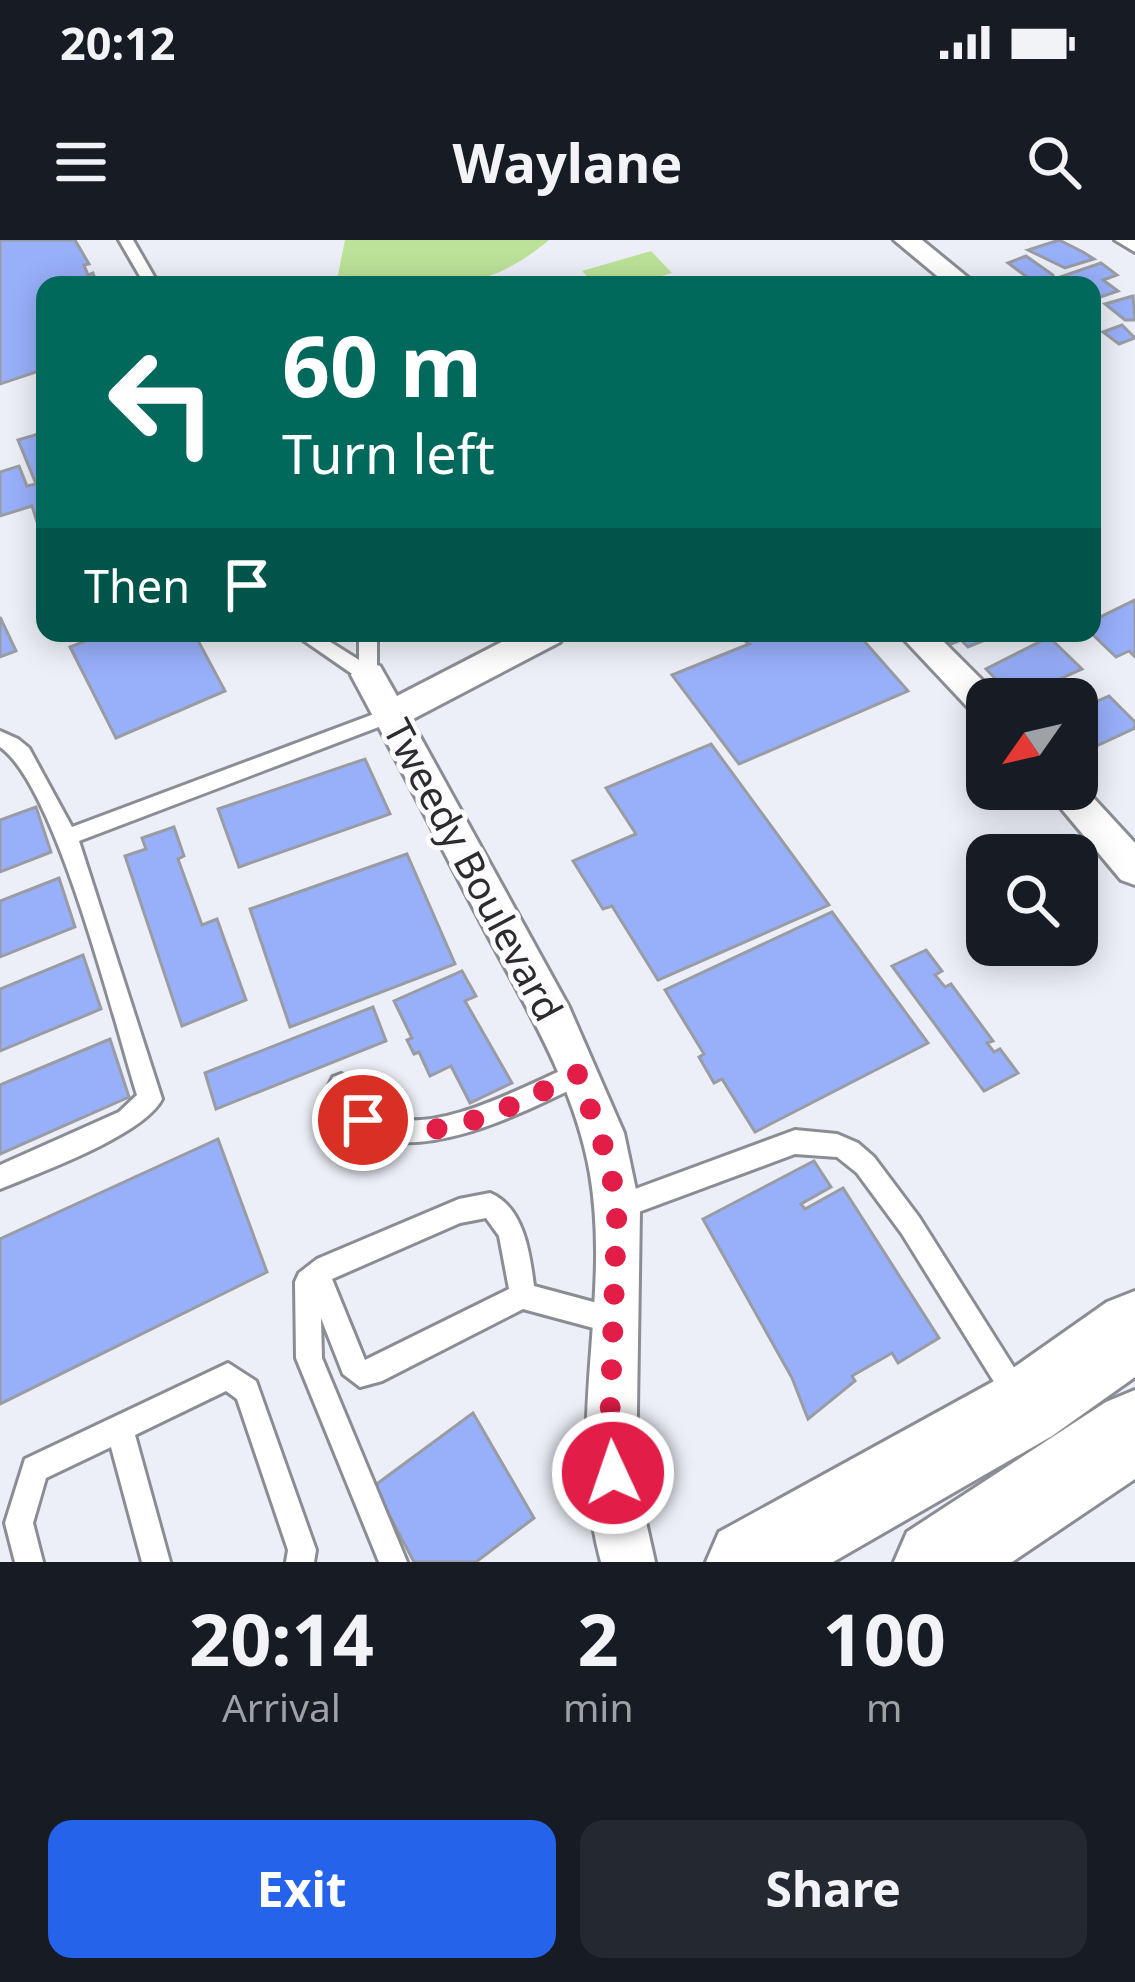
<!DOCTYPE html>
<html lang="en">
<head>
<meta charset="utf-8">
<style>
	body { margin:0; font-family:"Noto Sans",sans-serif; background:#242831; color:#f1f3f6; height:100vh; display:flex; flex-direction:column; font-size:45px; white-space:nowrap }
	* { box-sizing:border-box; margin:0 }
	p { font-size:39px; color:#9ea1a6 }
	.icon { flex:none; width:66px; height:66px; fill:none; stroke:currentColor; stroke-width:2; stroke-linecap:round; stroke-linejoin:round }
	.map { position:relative; height:1322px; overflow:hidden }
	.details { display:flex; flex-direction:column; background:#171b24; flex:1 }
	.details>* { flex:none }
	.banner { position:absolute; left:36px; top:36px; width:1065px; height:366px; border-radius:24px; box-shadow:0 6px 30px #0003; background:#00695c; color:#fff; overflow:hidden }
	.needle { width:78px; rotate:236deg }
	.tools { position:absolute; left:966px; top:438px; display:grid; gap:24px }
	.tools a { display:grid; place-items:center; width:132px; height:132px; border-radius:24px; background:#171b24; box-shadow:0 6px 30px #0003; font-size:60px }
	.pin { position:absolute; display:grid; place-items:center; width:102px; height:102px; color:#fff; margin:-51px; border:6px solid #fff; border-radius:50%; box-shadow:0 3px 12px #0007 }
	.me { position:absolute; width:132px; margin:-66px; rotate:357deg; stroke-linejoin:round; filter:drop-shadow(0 0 9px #0008) }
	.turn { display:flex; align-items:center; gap:42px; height:252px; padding:0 48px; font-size:54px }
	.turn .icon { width:156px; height:156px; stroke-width:2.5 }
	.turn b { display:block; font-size:84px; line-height:102px }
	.then { display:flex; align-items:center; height:114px; padding:0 48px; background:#0003; gap:24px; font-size:45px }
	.eta { display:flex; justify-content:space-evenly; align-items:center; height:204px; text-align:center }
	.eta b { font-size:72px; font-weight:700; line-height:84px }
	.primary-button { display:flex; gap:24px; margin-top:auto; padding:24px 48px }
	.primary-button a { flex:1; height:138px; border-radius:24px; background:#2563eb; color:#fff; font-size:48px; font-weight:700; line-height:138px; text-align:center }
	.primary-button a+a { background:#242831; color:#f1f3f6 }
	.status { display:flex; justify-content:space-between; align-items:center; height:84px; padding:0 60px; background:#171b24; direction:ltr }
	.status svg { height:33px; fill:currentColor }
	header { display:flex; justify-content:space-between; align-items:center; height:156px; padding:0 48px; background:#171b24; font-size:54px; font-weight:700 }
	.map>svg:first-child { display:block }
</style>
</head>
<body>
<div class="status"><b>20:12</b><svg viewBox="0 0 49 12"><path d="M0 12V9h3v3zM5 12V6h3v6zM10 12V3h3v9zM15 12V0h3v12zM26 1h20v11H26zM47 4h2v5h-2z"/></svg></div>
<header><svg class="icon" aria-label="menu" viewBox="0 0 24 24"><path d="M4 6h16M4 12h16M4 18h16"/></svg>Waylane<svg class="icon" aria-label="search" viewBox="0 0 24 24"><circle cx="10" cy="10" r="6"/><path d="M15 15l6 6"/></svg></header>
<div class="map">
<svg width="1135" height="1322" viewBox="0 0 1135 1322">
	<rect width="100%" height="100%" fill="#eceff7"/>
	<!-- green -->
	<g fill="#bce299">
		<path d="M345 0H549C476 61 425 45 336 45Z"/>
		<polygon points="651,11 672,33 631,45 595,45 582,31"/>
	</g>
	<!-- building -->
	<g fill="#98affa" stroke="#9a9ca3" stroke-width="3">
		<polygon points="0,0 75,0 89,24 84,25 88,35 93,33 97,44 45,45 45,129 0,144"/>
		<polygon points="1059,0 1083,12 1094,19 1065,28 1028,10"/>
		<polygon points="1026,16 1053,35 1053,37 1035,43 1008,23"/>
		<polygon points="1101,23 1117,35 1103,40 1118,51 1092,60 1092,45 1070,45 1060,37"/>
		<polygon points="1133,56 1135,80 1125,80 1105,64"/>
		<polygon points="1122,85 1135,98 1119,104 1103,92"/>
		<polygon points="45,192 45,286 39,288 32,266 0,276 0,232 19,226 27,246 36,244 18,200"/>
		<polygon points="1135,360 1135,417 1129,411 1116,417 1091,393 1092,381"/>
		<polygon points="0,377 16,411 0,417"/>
		<polygon points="105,393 194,393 225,451 116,498 70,407"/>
		<polygon points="765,393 857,393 908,451 739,524 672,435 749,404 745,401"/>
		<polygon points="940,393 1002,393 968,407 961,400 951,404"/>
		<polygon points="1049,397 1082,429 1015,459 986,429"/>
		<polygon points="1109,456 1135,482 1135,488 1077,515 1077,470"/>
		<polygon points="711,504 829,665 658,740 612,666 603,669 573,621 636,594 606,548"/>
		<polygon points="365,519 390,574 239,627 218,569"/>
		<polygon points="36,567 51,612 0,632 0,580"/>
		<polygon points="174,587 184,616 178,619 202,685 217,679 246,760 182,786 125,616 146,609 142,598"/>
		<polygon points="407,614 455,724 290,787 250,669"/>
		<polygon points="59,638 75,687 0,717 0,661"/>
		<polygon points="832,672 928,803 755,892 722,839 714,843 699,817 704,814 665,750"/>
		<polygon points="926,710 942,731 935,735 945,747 951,744 993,801 987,803 994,812 1000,809 1018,833 984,851 892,726"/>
		<polygon points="83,715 101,769 0,811 0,749"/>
		<polygon points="462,731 476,756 465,761 512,843 470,863 451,826 430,836 419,812 414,814 407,800 412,798 394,761"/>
		<polygon points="373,767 386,801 216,869 205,833"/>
		<polygon points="110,799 129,857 0,914 0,845"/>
		<polygon points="218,899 267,1032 0,1164 0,999"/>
		<polygon points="814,921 831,947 801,964 805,969 843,948 939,1098 898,1123 892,1113 852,1136 855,1141 808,1179 792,1138 703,979"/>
		<polygon points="473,1173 534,1278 476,1322 414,1322 374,1246"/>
	</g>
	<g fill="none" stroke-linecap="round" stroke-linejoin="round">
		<defs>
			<g id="service">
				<polygon points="119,0 133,0 159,45 145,45"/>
				<polygon points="293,393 316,393 359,420 359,393 377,393 377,435 368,442 361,440"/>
				<path d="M390 468 397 470 399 475 397 480 79 601 162 859C144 895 39 933 0 949V925L119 872 137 855C114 782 56 545 0 507V491L18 499 29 508 72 587Z"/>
				<path d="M578 823 586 826 589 834 586 842C530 869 412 932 354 886 342 876 335 858 329 845L333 837 341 834C359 842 360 866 379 874 434 899 527 844 578 823Z"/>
				<polygon points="795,890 837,894 858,903 874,917 919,977 1027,1148 1031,1157 1027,1166 1018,1170 1009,1166 902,994 857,933 837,917 795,914 617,980 608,977 605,968 608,959"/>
				<path d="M490 953C524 967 530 1014 534 1046L612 1067 621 1071 625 1080 621 1089 612 1093 523 1069 382 1141 360 1147 343 1134 321 1078 322 1118 407 1322H379L296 1118 295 1042 299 1033 317 1019 459 959ZM486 978 499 996 509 1049 365 1120 332 1039 460 983Z"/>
				<polygon points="228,1123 256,1141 316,1310 314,1322 286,1322 288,1310 237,1159 226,1151 135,1195 170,1322 142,1322 111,1207 46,1238 33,1283 43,1322 15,1322 5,1283 25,1219"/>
			</g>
			<g id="minor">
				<polygon points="894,0 922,0 977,45 948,45"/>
				<polygon points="1115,0 1135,0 1135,12"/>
				<path d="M519 393H565L560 402 411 480 569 767 624 893 640 969 636 1237 655 1322H601C564 1186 612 1065 590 934 575 847 527 769 486 692 441 607 397 520 351 435L356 426 368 422 380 426 397 456Z"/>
				<polygon points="898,393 935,393 999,457 987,459 987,479 975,475"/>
				<polygon points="1077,540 1135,603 1135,645 1121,640 1045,549 1077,549"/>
			</g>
			<g id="primary">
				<polygon points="1135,1051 1135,1137 1052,1196 833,1322 706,1322 719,1292 996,1140 1107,1062"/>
				<polygon points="1135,1150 1135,1239 1012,1322 894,1322 907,1292 1106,1162"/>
			</g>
		</defs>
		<!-- service casing -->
		<use href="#service" stroke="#8b8d94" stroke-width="6"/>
		<!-- minor casing -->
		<use href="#minor" stroke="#8b8d94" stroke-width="6"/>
		<!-- primary casing -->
		<use href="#primary" stroke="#8b8d94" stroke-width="6"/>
		<!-- service -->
		<use href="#service" fill="#fff" fill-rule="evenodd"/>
		<!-- minor -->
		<use href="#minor" fill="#fff" fill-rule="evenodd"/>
		<!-- primary -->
		<use href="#primary" fill="#fff" fill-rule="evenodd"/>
	</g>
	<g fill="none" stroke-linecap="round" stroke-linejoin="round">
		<!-- route -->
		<path stroke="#e11d48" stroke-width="21" stroke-dasharray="0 37.8" d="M363 880C433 912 515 864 578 834L609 922 617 968 609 1203 613 1233"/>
	</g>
	<g text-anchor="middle" stroke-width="10" stroke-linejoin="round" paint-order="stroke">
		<!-- street labels -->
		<g font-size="39" fill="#2b2c2f" stroke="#fcfcfe">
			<text transform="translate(473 630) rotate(62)" y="14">Tweedy Boulevard</text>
		</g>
	</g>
</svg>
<div class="tools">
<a><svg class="needle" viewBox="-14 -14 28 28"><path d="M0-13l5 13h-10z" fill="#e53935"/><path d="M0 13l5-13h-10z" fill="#9ea1a6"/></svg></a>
<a><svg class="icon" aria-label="search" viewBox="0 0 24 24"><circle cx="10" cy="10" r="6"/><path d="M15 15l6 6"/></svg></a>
</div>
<div class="pin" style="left:363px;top:880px;background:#d93025"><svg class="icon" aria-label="arrive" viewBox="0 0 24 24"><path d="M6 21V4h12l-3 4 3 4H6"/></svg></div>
<svg class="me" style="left:613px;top:1233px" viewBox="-20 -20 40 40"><circle r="17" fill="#e11d48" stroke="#fff" stroke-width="3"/><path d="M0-11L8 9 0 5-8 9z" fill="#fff"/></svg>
<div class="banner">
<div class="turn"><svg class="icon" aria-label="left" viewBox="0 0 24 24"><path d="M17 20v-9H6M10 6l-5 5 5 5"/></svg><div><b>60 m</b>Turn left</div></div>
<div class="then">Then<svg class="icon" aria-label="arrive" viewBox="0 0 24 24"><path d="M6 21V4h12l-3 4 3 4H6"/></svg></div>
</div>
</div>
<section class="details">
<div class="eta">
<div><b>20:14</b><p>Arrival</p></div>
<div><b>2</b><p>min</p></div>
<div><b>100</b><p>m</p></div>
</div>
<div class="primary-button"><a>Exit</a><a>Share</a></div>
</section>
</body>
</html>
